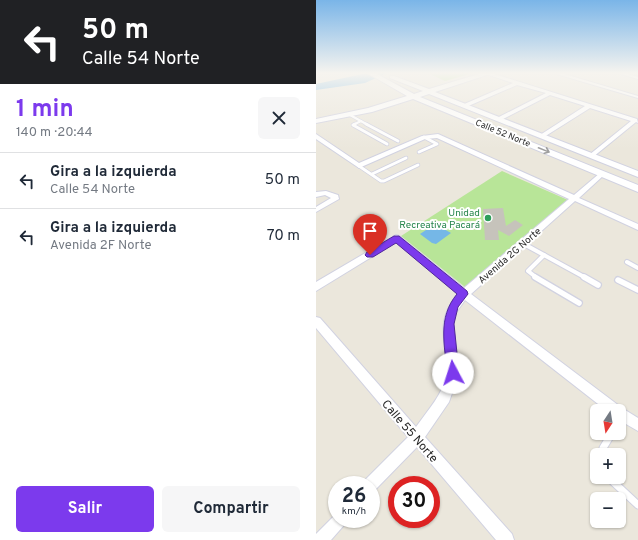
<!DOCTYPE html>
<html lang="es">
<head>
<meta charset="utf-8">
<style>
	body { margin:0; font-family:Overpass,sans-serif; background:#f6f6f7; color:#1f2937; height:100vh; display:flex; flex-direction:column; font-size:15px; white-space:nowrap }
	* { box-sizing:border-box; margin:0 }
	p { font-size:13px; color:#747a83 }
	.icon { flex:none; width:22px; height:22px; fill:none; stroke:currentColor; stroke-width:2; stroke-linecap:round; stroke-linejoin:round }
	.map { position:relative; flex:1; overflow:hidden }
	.panel { display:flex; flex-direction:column; background:#fff; width:316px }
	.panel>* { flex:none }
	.hud { background:#202124; color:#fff; overflow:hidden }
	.needle { width:26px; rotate:192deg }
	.buttons { position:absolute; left:274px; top:404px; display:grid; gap:8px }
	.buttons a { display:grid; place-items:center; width:36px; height:36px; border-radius:6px; background:#fff; box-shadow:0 1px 3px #0004; font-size:20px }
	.speed { position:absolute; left:12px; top:476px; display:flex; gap:8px; font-size:20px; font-weight:700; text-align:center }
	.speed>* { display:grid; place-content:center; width:52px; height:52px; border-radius:50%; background:#fff; box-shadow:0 1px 3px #0004; line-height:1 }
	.speed small { font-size:10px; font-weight:400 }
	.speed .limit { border:6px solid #d22; background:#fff; color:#111 }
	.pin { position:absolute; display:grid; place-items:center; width:34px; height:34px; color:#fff; margin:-41px -17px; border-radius:50% 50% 50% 0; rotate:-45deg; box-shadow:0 0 4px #0007 }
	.pin .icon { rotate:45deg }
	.me { position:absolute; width:44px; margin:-22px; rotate:355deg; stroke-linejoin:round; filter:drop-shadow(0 0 3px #0008) }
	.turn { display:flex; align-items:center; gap:14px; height:84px; padding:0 16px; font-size:18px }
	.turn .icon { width:52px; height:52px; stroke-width:2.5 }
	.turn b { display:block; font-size:28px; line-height:34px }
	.round { display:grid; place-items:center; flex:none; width:42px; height:42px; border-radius:6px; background:#f6f6f7 }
	.summary { display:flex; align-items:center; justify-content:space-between; height:68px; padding:0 16px }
	h1 { font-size:24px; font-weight:700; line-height:30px; color:#7c3aed }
	.action { display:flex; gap:8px; margin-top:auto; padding:8px 16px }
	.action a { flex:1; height:46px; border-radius:6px; background:#7c3aed; color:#fff; font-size:16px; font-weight:700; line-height:46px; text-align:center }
	.action a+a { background:#f6f6f7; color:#1f2937 }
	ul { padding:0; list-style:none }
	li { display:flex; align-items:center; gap:12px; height:56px; padding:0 16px; border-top:1px solid #e0e1e3 }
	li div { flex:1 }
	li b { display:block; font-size:15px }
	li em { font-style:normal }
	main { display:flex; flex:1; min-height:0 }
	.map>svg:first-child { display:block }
</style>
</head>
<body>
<main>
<section class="panel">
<div class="hud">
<div class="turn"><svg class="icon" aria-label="left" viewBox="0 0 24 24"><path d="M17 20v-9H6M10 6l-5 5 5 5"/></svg><div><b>50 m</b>Calle 54 Norte</div></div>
</div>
<div class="summary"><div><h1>1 min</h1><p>140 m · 20:44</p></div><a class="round"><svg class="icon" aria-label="close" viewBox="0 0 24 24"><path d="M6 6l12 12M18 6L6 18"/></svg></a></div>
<ul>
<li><svg class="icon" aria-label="left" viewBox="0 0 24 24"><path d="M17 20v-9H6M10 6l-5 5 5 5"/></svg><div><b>Gira a la izquierda</b><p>Calle 54 Norte</p></div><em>50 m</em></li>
<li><svg class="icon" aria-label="left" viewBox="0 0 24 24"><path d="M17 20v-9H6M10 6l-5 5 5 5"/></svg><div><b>Gira a la izquierda</b><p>Avenida 2F Norte</p></div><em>70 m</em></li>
</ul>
<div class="action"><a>Salir</a><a>Compartir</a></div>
</section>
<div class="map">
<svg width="322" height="540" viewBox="0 0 322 540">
	<rect width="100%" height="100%" fill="#ebe7dc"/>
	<!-- pitch -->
	<g fill="#b8e598">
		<polygon points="112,73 157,73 129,81"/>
		<polygon points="186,171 252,200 149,287 85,236"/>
	</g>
	<!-- water -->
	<g fill="#75b7e7">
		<polygon points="51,73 71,73 49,83 0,90 0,84"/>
		<polygon points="119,224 135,233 120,244 116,243 104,234"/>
	</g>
	<!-- building -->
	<polygon fill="#c6c3bb" points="187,208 190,226 199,220 207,225 193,236 182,230 183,240 169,240 167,209"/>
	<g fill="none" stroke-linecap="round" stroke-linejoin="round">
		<defs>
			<g id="service-far4">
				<polyline points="34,115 52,125"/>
				<polyline points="37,125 45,121"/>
			</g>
			<g id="service-far3">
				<polyline points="39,124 37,125 71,144"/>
				<polyline points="50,124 82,141"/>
				<polyline points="103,152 121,144 108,137"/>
				<polyline points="43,166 65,181 68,181 102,165"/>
				<polyline points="56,174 90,158"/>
			</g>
			<g id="service-far2">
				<polyline points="206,243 270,278"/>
				<polyline points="311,262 322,268"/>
				<polyline points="221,278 212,271 228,255"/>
			</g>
			<g id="service-far1">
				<polyline points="219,277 263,303"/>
				<polyline points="268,277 282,285"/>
				<polyline points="302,280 322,290"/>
			</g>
			<g id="service">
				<polyline points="286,455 287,448 296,433"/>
				<polyline points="292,477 322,505"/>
			</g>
			<g id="minor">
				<polygon points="167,73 175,73 321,119 322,123 320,122 277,157 273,157 273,155 315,121 274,108 228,137 224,137 224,135 269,106 234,95 185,120 181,120 181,118 230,93 201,85 150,107 146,107 146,105 197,83"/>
				<polygon points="237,73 245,73 322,96 322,98"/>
				<polygon points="301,73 309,73 322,77 322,79"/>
				<path d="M0 134 43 163 106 136 122 134 258 195 284 173H288V175L263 198 322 224V230L259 201 155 294 306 408 322 418V431L303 420V411H291L149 300 139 314 137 324 143 373 133 402 109 437 196 534 198 540H180L101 447 59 490 55 492V485H47L49 480 92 437 0 328V317L4 318 100 427C112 410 127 394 131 374 132 369 130 363 130 358 127 331 123 316 142 294L80 242 0 291V282L80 235 83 236 148 288 253 199 121 138 109 139 43 168 0 139Z"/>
				<polygon points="10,191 22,195 23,199 0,212 0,207 15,198 9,195 0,197 0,192"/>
				<polygon points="21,513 21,519 32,519 29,524 15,540 0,540 0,534"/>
			</g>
			<polygon id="secondary" points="51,73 59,73 98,94 107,91 74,78 74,76 78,76 113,89 166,73 177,73 119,92 322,171 322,177 113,94 104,97 322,185 322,192 97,99 56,112 0,123 0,119 52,108 91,96"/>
		</defs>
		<!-- service-far4 casing -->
		<use href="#service-far4" stroke="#d1d2e1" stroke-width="3.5"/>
		<!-- service-far3 casing -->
		<use href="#service-far3" stroke="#d1d2e1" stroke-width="4.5"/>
		<!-- service-far2 casing -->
		<use href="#service-far2" stroke="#d1d2e1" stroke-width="6"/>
		<!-- service-far1 casing -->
		<use href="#service-far1" stroke="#d1d2e1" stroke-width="8"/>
		<!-- service casing -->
		<use href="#service" stroke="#d1d2e1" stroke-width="9"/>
		<!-- minor casing -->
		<use href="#minor" stroke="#d1d2e1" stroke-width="2"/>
		<!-- secondary casing -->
		<use href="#secondary" stroke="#d1d2e1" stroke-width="2"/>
		<!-- service-far4 -->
		<use href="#service-far4" stroke="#fff" stroke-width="2.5"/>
		<!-- service-far3 -->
		<use href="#service-far3" stroke="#fff" stroke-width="3"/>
		<!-- service-far2 -->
		<use href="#service-far2" stroke="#fff" stroke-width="4"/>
		<!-- service-far1 -->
		<use href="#service-far1" stroke="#fff" stroke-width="5.5"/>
		<!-- service -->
		<use href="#service" stroke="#fff" stroke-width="7"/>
		<!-- minor -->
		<use href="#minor" fill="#fff" fill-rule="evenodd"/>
		<!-- secondary -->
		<use href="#secondary" fill="#fff" fill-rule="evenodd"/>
	</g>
	<!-- one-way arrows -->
	<defs><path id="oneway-shaft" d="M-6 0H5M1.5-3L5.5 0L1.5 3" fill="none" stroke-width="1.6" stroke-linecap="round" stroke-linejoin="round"/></defs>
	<use stroke="#9f9f9f" href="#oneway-shaft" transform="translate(228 150) rotate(22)"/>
	<!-- sky -->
	<linearGradient id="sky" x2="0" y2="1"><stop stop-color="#7ab5e8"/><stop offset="0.49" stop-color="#f6f4ef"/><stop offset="1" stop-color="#f6f4ef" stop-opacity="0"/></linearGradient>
	<rect width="322" height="149" fill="url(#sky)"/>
	<!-- route -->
	<path fill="#7c3aed" stroke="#51269a" d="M78 236H83L151 291 152 294 142 307 138 324 143 373 141 377 137 379 133 377 131 373C129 345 121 318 141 294L80 243 57 257H51L49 255 51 252Z"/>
	<!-- markers -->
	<circle fill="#2e9e5b" stroke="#fff" stroke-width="1.5" cx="172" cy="218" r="4"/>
	<g text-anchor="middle" stroke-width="4" stroke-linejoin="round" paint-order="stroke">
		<!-- far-street labels -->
		<g font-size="9" fill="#292929" stroke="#fff">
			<text transform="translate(187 133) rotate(22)" y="3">Calle 52 Norte</text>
		</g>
		<!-- leisure labels -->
		<g font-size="10" fill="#27864d" stroke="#fff" text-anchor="end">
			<text x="164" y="216">Unidad<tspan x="164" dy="12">Recreativa Pacará</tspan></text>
		</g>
		<!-- street labels -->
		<g font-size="10" fill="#292929" stroke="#fff">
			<text transform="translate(193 255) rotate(-41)" y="4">Avenida 2G Norte</text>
		</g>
		<!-- near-street labels -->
		<g font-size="12" fill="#292929" stroke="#fff">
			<text transform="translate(94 431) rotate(49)" y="4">Calle 55 Norte</text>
		</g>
	</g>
</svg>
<div class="buttons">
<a><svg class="needle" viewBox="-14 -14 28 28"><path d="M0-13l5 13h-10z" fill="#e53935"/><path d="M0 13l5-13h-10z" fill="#747a83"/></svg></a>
<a>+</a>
<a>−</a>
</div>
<div class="speed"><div>26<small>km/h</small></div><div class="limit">30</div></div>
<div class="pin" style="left:54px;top:255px;background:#d93025"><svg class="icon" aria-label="arrive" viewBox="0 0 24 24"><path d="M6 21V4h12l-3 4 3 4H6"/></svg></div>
<svg class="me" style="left:137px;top:373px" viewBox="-20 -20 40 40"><circle r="19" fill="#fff"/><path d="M0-13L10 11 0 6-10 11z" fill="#7c3aed"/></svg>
</div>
</main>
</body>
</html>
